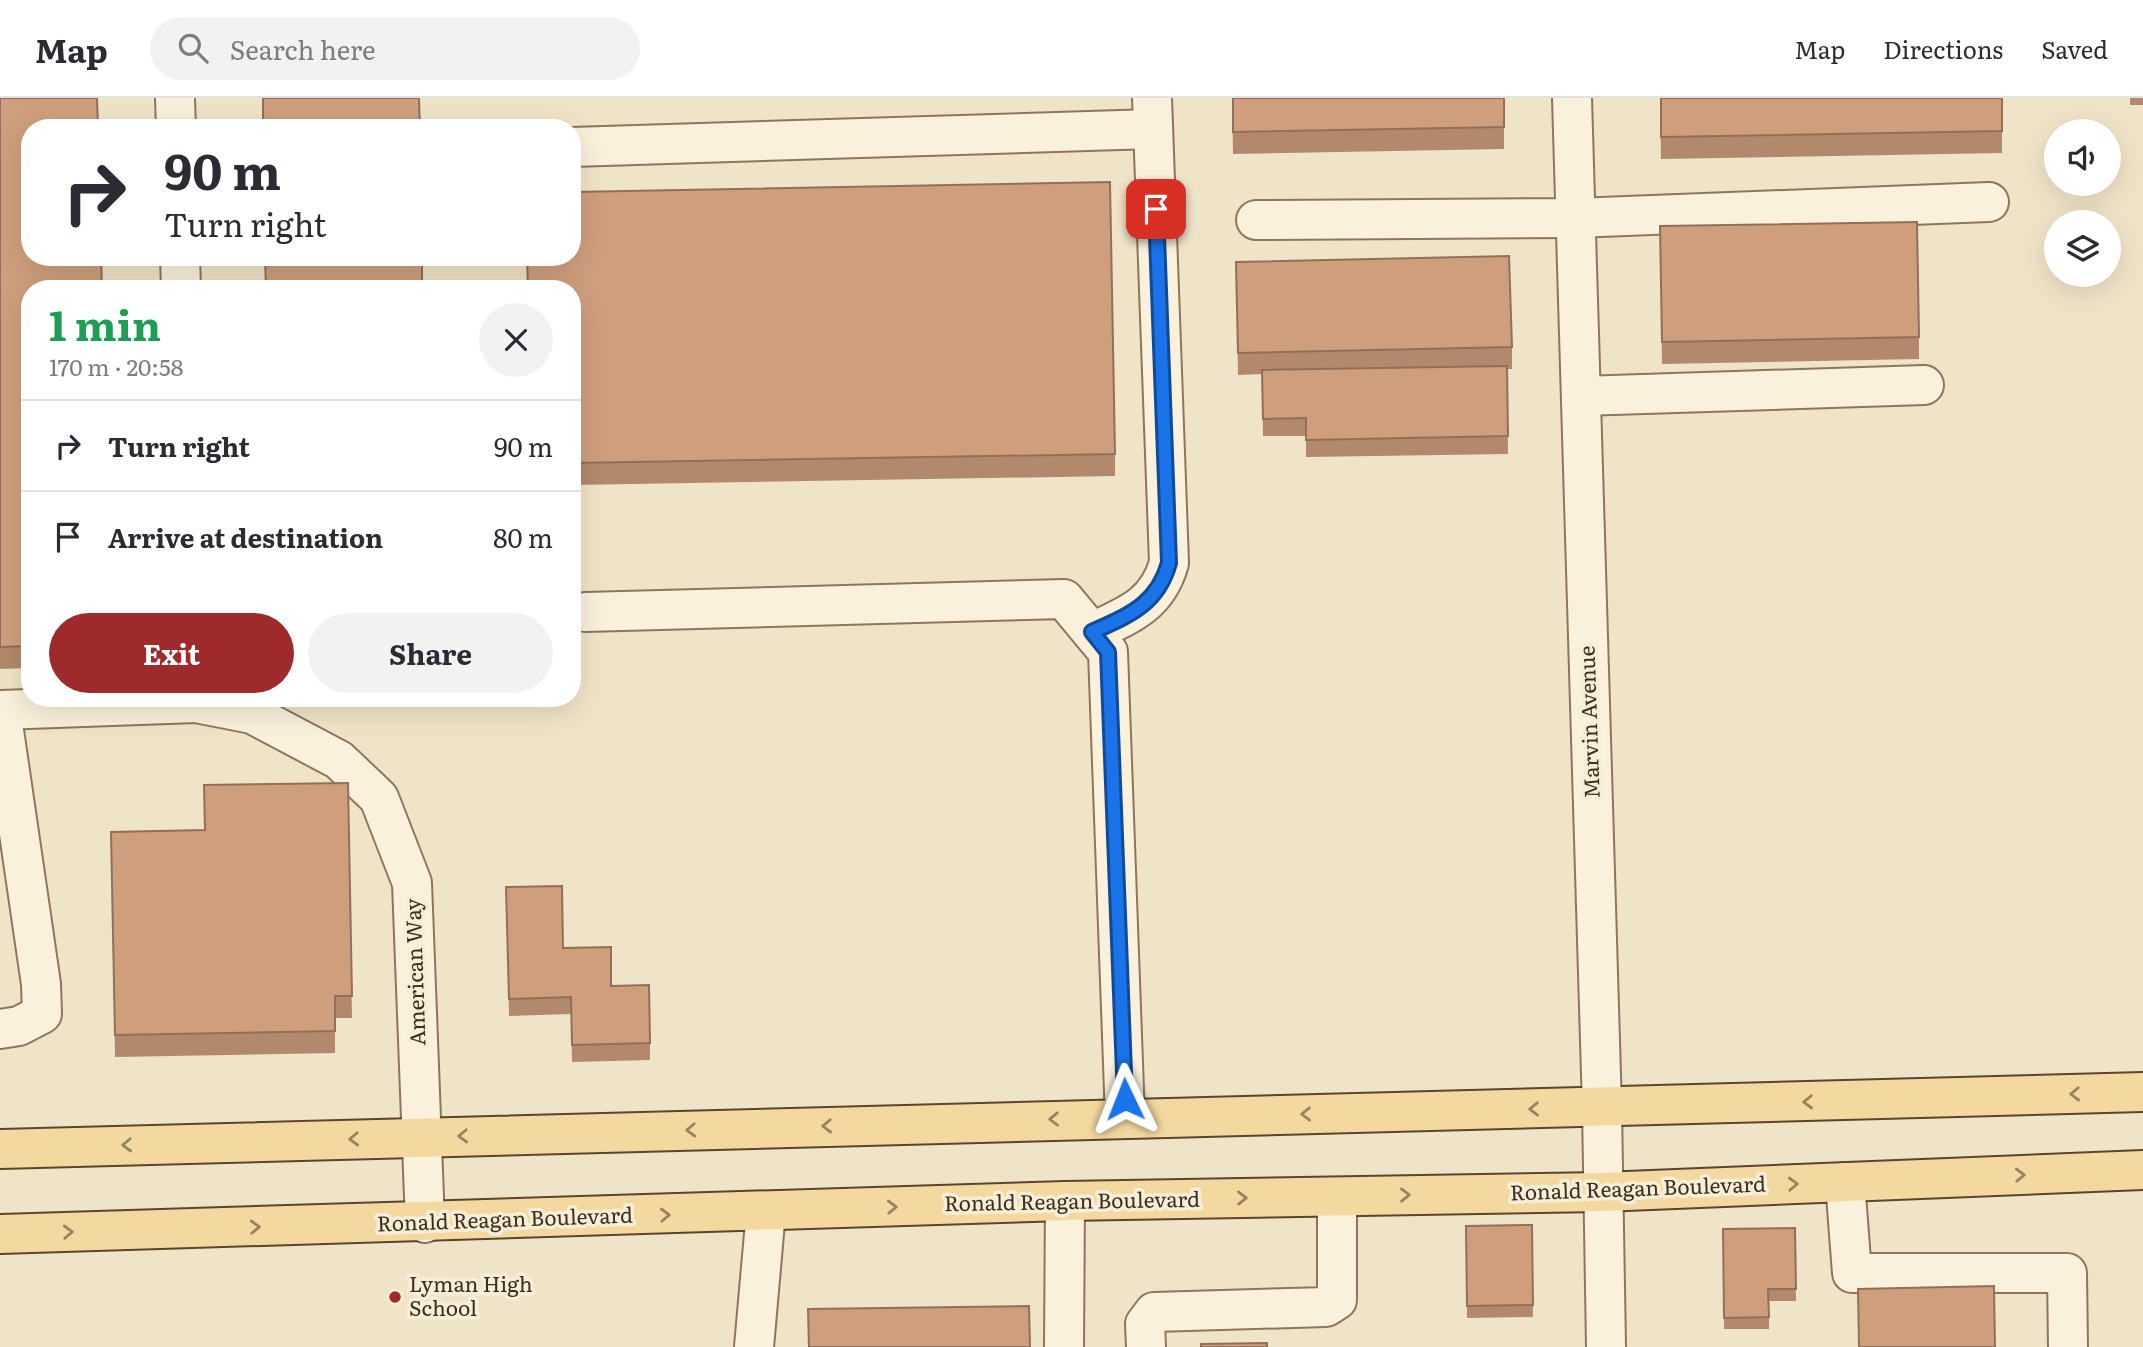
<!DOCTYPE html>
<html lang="en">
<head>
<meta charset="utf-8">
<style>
	body { margin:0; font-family:Literata,serif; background:#f2f2f3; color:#2b2b33; height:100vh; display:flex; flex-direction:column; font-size:26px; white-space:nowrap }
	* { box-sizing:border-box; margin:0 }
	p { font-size:23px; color:#7c7c81 }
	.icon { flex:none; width:38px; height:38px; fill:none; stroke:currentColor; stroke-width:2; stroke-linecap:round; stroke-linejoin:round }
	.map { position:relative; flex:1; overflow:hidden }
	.panel { position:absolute; left:21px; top:182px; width:560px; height:427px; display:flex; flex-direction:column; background:#fff; border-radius:28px; box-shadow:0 7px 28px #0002 }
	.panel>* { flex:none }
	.hud { position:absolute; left:21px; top:21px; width:560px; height:147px; border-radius:28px; box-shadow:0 7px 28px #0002; background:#fff; color:#2b2b33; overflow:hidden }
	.fabs { position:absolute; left:2044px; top:21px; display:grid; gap:14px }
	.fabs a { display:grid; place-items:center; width:77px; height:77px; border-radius:50%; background:#fff; box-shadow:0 7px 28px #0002; font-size:35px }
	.pin { position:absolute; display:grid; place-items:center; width:60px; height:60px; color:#fff; margin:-30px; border-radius:14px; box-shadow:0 4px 10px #0006 }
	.me { position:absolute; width:77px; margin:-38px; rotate:358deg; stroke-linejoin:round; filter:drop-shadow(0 0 5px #0008) }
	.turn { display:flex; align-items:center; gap:24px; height:147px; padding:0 28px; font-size:32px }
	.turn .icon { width:91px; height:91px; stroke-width:2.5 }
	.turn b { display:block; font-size:49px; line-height:60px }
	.round { display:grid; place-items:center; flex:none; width:74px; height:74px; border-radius:37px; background:#f2f2f3 }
	.head { display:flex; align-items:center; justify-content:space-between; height:119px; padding:0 28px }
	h1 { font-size:42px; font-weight:700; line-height:52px; color:#1e9e55 }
	.action { display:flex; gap:14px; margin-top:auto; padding:14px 28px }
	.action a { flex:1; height:80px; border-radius:42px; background:#9e2a2b; color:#fff; font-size:28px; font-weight:700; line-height:80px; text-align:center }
	.action a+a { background:#f2f2f3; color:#2b2b33 }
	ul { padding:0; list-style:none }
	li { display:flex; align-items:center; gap:21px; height:91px; padding:0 28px; border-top:2px solid #e1e1e2 }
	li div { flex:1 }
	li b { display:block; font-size:26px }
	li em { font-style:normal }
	header { display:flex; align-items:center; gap:42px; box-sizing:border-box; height:98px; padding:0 35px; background:#fff; border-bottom:2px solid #e1e1e2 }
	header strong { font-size:33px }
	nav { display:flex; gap:38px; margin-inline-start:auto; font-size:24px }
	.search { width:490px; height:63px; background:#f2f2f3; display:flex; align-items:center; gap:18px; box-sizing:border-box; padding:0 24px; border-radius:38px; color:#7c7c81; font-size:26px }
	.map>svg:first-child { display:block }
</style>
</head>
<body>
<header>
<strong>Map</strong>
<div class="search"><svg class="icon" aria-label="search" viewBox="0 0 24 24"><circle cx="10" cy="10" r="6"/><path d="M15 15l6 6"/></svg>Search here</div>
<nav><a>Map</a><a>Directions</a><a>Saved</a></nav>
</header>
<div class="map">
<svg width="2143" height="1249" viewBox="0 0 2143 1249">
	<rect width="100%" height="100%" fill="#f0e4c8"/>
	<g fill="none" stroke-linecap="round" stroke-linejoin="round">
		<defs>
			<g id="minor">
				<polyline points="175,0 176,30"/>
				<polyline points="1572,0 1602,1010 1606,1249"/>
				<polyline points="572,49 1153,31"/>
				<polyline points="1256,122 1575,120 1989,104"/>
				<polyline points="180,159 181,191"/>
				<polyline points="1581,298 1924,287"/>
				<polyline points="585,514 1064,501 1108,554 1125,1020"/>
				<path d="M1092 534C1129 517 1157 507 1169 465L1152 0"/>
				<polyline points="0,612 196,605 252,616 339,662 379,700 412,785 425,1125"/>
				<polyline points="0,931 19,928 42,916 41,886 1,612"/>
				<polyline points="1845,1084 1852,1175 2067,1175 2068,1249"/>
				<polyline points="754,1249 766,1113"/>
				<polyline points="1064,1249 1065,1103"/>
				<polyline points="1146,1249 1145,1226 1154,1214 1326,1209 1337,1202 1337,1099"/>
			</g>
			<g id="major">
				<polyline points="0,1051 2143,994"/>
				<polyline points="0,1136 1065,1103 1602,1094 2143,1072"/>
			</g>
		</defs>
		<!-- minor casing -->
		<use href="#minor" stroke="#8d765c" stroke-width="42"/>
		<!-- major casing -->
		<use href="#major" stroke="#5b4430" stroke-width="42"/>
		<!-- minor -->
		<use href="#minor" stroke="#faf1dc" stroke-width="38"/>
		<!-- major -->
		<use href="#major" stroke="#f3d9a0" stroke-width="38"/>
	</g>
	<!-- wall -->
	<g fill="#b2896c">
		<polygon points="0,0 30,191 30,570 0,571"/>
		<polygon points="1232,0 1504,29 1504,51 1233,56"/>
		<polygon points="1660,0 2002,0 2002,55 1661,61"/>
		<rect x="2130" y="0" width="13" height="7"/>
		<polygon points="1660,128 1919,239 1919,261 1662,266"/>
		<polygon points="1236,164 1512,249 1512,271 1507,271 1508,356 1306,359 1306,338 1263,338 1262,276 1238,277"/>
		<polygon points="572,191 1115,356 1115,378 572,387"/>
		<polygon points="348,685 352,920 335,920 335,955 115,959 111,734 205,732"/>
		<polygon points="506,789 563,850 611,888 650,945 650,962 572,964 571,916 509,918"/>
		<polygon points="1532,1127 1533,1219 1467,1220 1466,1128"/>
		<polygon points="1795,1130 1796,1203 1769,1203 1769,1231 1724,1231 1723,1131"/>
	</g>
	<!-- building -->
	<g fill="#cf9f7d" stroke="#916f58" stroke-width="2">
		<polygon points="0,0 97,0 98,30 30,30 30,159 101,159 102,191 30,191 30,548 0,549"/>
		<polygon points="263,0 419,0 420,30 263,30"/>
		<polygon points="1233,0 1504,0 1504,29 1233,34"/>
		<polygon points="1661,0 2002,0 2002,33 1661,39"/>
		<polygon points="1110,84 1115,356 572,365 572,191 528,191 527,159 572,159 572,94"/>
		<polygon points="1917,124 1919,239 1662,244 1660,128"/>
		<polygon points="1509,158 1512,249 1238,255 1236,164"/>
		<polygon points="265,159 422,159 422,191 266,191"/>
		<polygon points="1507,268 1508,338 1306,342 1306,320 1263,321 1262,272"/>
		<polygon points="348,685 352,898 335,898 335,933 115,937 111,734 205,732 204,687"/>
		<polygon points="562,788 563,850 611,849 611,888 649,887 650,945 572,947 571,899 509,901 506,789"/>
		<polygon points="1532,1127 1533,1207 1467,1208 1466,1128"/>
		<polygon points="1795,1130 1796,1191 1768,1191 1769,1219 1724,1220 1723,1131"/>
		<polygon points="1994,1188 1995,1249 1859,1249 1858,1191"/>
		<polygon points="1029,1208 1030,1249 809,1249 808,1211"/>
		<polygon points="1267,1245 1267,1249 1201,1249 1201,1246"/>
	</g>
	<!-- one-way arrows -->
	<defs><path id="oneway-chevron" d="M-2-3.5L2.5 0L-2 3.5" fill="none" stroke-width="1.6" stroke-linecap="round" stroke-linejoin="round" transform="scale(1.75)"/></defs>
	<g stroke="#988460">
		<use href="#oneway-chevron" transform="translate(2075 996) rotate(178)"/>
		<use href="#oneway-chevron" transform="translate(1808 1004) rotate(178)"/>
		<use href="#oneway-chevron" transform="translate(1534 1011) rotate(179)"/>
		<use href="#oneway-chevron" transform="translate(1306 1016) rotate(179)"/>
		<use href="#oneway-chevron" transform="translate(1054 1021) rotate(179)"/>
		<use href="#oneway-chevron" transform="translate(827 1028) rotate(178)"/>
		<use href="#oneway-chevron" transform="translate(691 1032) rotate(178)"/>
		<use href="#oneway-chevron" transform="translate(463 1038) rotate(178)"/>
		<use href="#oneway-chevron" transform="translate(354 1041) rotate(178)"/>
		<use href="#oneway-chevron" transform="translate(127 1047) rotate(178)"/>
		<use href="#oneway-chevron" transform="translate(2020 1077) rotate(-2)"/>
		<use href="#oneway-chevron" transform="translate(1793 1086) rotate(-2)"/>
		<use href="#oneway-chevron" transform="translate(1405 1097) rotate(-1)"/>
		<use href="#oneway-chevron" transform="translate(1242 1100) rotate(-1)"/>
		<use href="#oneway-chevron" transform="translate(892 1109) rotate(-2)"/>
		<use href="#oneway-chevron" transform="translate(665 1117) rotate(-2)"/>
		<use href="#oneway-chevron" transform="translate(255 1129) rotate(-2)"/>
		<use href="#oneway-chevron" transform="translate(68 1134) rotate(-2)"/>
	</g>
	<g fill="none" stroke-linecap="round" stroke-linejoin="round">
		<defs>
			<path id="route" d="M1125 1001 1108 554 1092 534C1129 517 1157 507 1169 465L1156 111"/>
		</defs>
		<!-- route casing -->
		<use href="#route" stroke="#114b97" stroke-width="18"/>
		<!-- route -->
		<use href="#route" stroke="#1a73e8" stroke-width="12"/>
	</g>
	<!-- markers -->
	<circle fill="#9e2a2b" stroke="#f7eed8" stroke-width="2.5" cx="395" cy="1199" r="7"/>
	<g text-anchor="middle" stroke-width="7" stroke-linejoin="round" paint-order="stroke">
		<!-- street labels -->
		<g font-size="21" fill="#3d2e20" stroke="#f7eed8">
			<text transform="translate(1590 624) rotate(-92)" y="7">Marvin Avenue</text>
			<text transform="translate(416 874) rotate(-92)" y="7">American Way</text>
			<text transform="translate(1638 1091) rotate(-2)" y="7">Ronald Reagan Boulevard</text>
			<text transform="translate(1072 1104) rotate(-1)" y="7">Ronald Reagan Boulevard</text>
			<text transform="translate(505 1122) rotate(-2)" y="7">Ronald Reagan Boulevard</text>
		</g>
		<!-- poi labels -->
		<g font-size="21" fill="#3d2e20" stroke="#f7eed8" text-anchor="start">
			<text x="409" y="1194">Lyman High<tspan x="409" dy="24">School</tspan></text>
		</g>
	</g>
</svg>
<div class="fabs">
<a><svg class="icon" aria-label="sound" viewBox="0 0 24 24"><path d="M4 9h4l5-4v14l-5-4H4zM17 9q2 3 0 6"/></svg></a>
<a><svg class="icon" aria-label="layers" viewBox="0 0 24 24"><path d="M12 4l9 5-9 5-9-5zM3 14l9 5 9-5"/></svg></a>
</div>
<div class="pin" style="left:1156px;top:111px;background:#d93025"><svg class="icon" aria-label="arrive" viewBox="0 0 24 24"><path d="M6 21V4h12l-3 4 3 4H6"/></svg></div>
<svg class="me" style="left:1125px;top:1001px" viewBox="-20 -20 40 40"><path d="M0-17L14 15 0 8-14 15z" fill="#1a73e8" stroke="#fff" stroke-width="4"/></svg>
<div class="hud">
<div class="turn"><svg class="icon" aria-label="right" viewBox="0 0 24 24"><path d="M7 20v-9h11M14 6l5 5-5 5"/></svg><div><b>90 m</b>Turn right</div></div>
</div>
<section class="panel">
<div class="head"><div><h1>1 min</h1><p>170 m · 20:58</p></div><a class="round"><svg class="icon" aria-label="close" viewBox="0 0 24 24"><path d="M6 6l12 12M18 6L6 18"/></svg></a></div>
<ul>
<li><svg class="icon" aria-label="right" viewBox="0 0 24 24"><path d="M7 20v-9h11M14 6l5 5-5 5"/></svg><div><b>Turn right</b></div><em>90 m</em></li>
<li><svg class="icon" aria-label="arrive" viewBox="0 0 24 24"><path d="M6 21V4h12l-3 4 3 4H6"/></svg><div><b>Arrive at destination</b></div><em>80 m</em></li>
</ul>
<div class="action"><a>Exit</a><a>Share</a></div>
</section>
</div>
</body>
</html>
